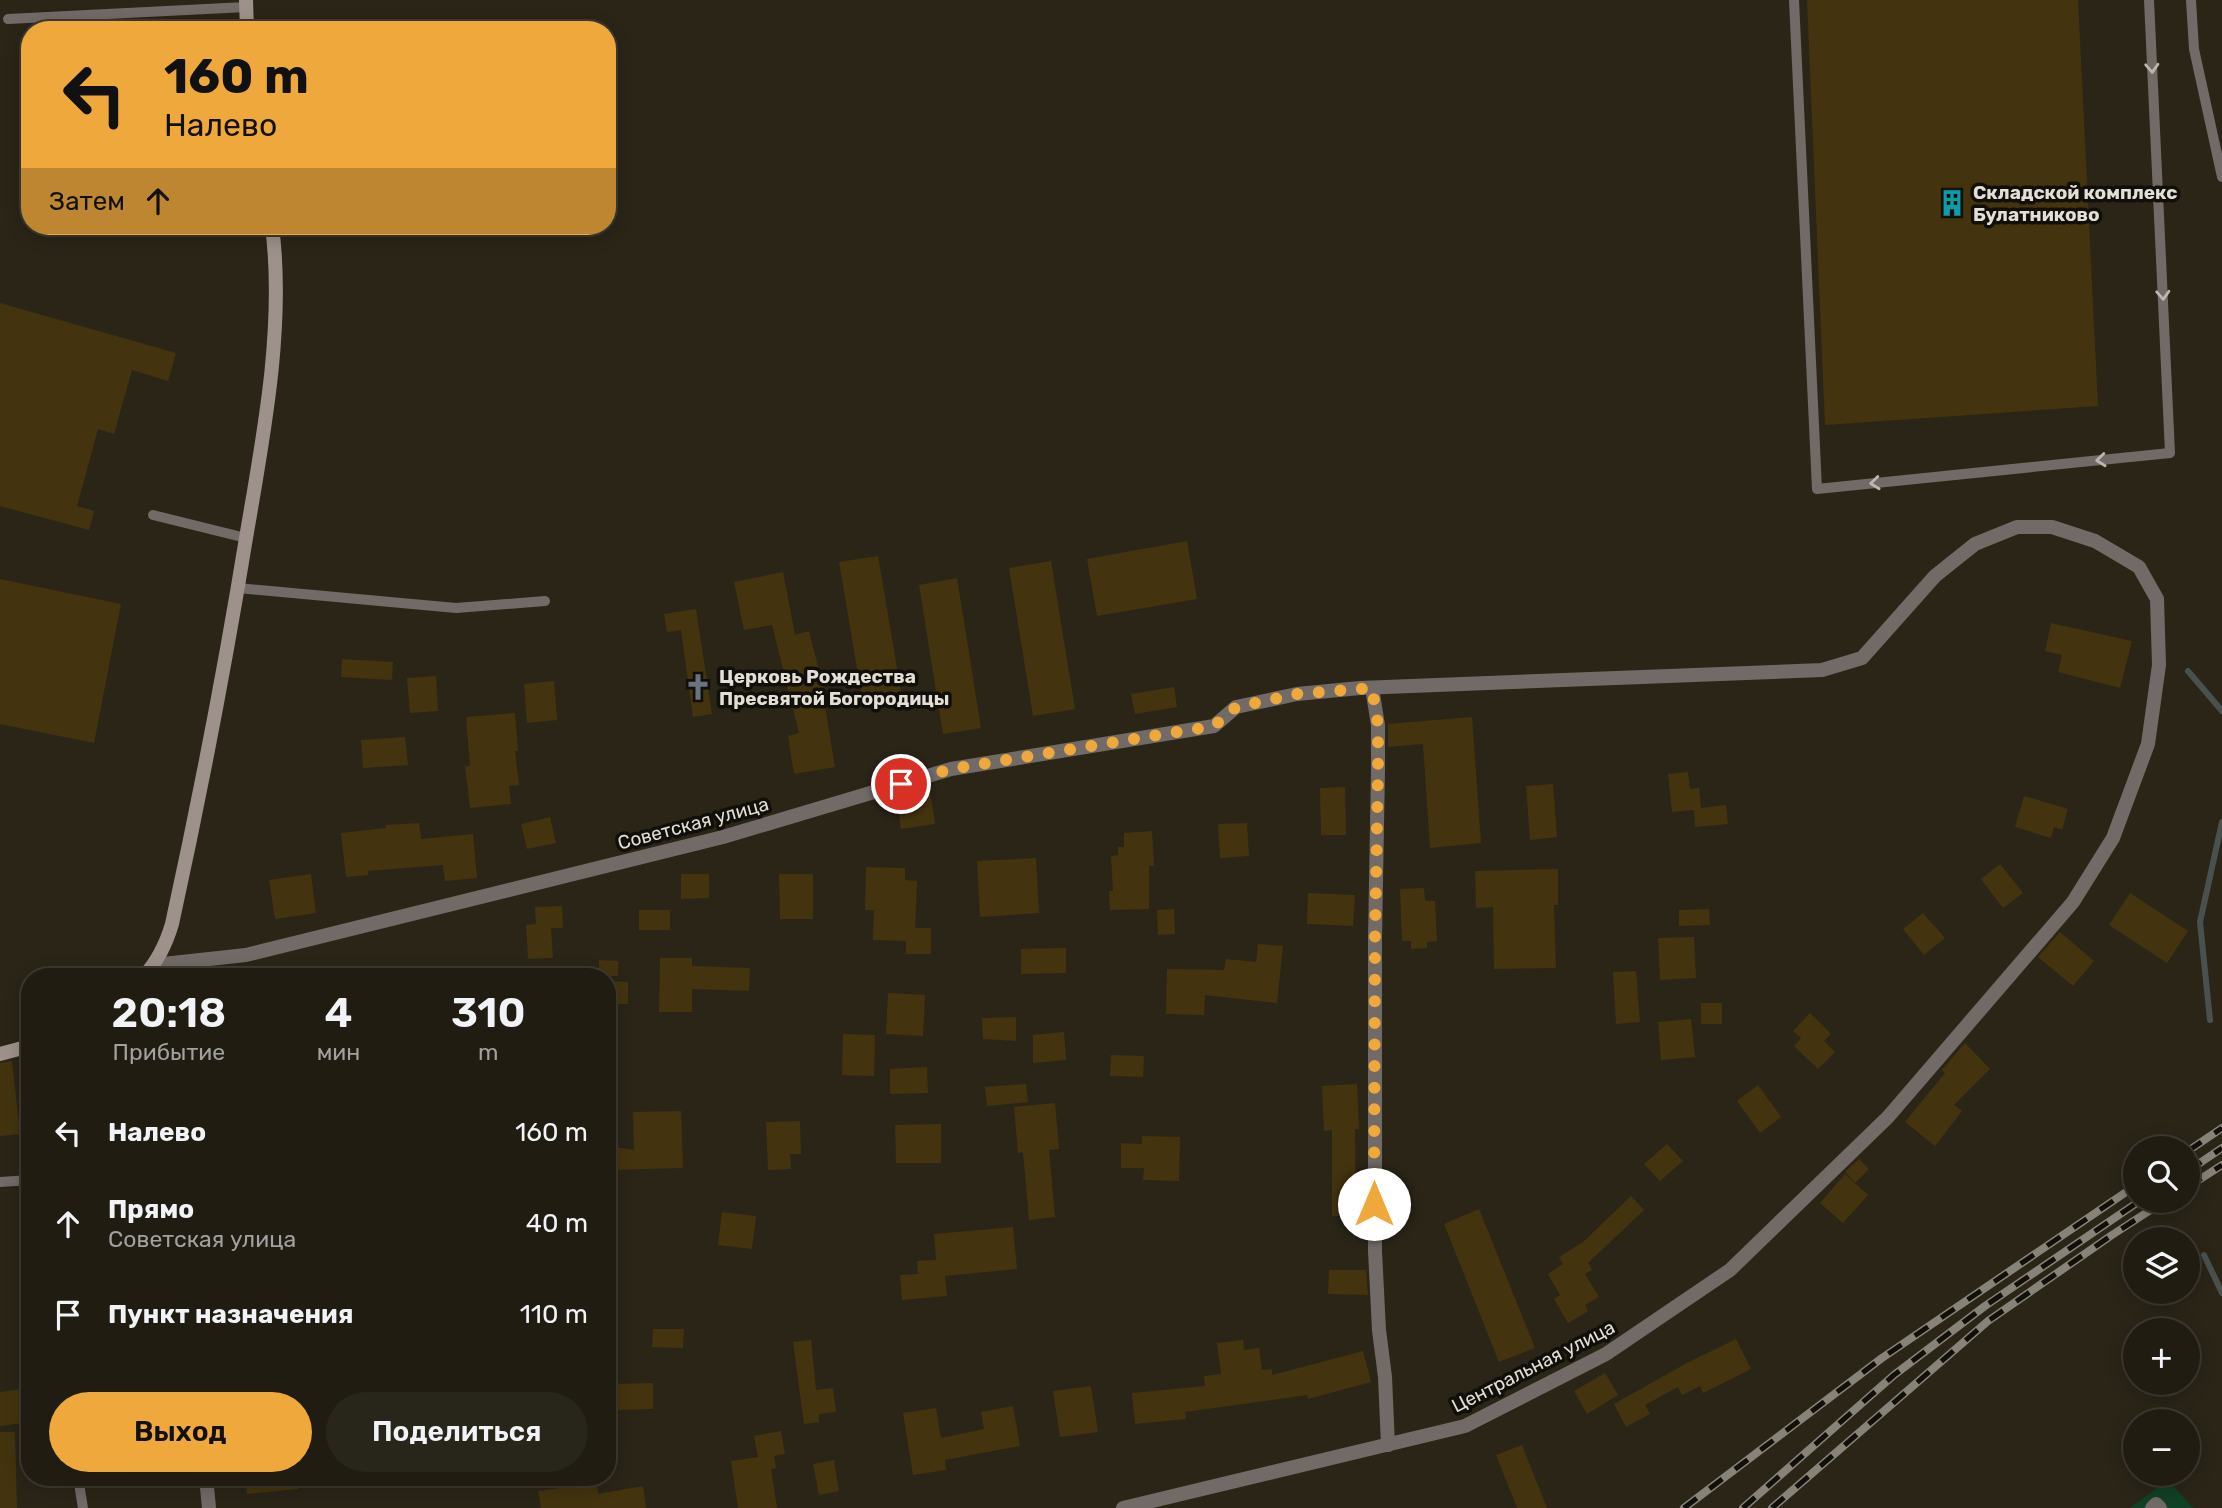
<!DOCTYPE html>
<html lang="ru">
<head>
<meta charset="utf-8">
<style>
	body { margin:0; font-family:Rubik,sans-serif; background:#28251b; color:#f1f3f6; height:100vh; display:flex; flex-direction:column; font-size:26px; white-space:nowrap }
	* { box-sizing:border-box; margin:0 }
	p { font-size:23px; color:#a2a19f }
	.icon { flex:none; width:38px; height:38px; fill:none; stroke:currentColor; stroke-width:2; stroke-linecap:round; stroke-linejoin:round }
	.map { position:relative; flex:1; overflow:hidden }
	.panel { position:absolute; left:21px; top:968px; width:595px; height:518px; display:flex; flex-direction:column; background:#201c12; border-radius:28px; box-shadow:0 4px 18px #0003,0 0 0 2px #3d3a32 }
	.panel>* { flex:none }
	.top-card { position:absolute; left:21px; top:21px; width:595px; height:214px; border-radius:28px; box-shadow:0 4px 18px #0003,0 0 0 2px #3d3a32; background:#eea83c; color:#111; overflow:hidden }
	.controls { position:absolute; left:2123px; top:1136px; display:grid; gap:14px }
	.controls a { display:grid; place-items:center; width:77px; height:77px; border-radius:50%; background:#201c12; box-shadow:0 4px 18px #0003,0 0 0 2px #3d3a32; font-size:35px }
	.pin { position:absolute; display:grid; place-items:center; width:60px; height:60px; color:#fff; margin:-30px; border:4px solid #fff; border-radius:50%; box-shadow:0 2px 7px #0007 }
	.me { position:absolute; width:77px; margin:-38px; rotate:0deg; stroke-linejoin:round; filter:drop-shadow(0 0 5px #0008) }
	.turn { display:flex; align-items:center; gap:24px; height:147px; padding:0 28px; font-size:32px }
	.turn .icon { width:91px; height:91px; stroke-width:2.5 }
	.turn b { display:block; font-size:49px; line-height:60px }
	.then { display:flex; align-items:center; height:66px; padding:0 28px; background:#0003; gap:14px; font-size:26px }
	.eta { display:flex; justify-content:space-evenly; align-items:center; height:119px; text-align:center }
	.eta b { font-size:42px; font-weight:600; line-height:49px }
	.action { display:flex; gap:14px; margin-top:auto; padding:14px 28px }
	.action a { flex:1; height:80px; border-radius:42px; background:#eea83c; color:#111; font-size:28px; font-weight:600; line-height:80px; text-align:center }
	.action a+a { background:#28251b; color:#f1f3f6 }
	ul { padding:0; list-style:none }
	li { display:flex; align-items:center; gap:21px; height:91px; padding:0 28px }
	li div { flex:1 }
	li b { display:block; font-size:26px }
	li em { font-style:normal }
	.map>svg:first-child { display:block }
</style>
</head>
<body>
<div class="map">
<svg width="2222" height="1508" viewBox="0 0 2222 1508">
	<rect width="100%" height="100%" fill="#2b2518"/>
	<!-- green -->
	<polygon fill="#104026" points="2168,1480 2193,1508 2130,1508"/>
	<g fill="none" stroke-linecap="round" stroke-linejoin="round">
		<!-- stream -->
		<g stroke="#49514f" stroke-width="6">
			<polyline points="2188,671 2222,711"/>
			<polyline points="2210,1020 2200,922 2222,822"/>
			<polyline points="2204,1255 2222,1293"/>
		</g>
	</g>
	<!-- building -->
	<g fill="#43340f">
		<polygon points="1807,0 2078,0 2098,406 1825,425"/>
		<polygon points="0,303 176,353 168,381 132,370 114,434 98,429 77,506 94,511 89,530 0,506"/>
		<polygon points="1187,541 1197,599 1097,616 1087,559"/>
		<polygon points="878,556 901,692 862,698 839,562"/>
		<polygon points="1051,561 1075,709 1033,716 1009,568"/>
		<polygon points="783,572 795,635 809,631 825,694 823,695 835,767 794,774 788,736 799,733 772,625 744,630 734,582"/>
		<polygon points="957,578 981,728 943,734 919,585"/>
		<polygon points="0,579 121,604 94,743 0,724"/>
		<polygon points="696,609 712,714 693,717 681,630 667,632 664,614"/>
		<polygon points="2051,623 2132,641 2120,688 2058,672 2062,655 2045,651"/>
		<polygon points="342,659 393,662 392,680 341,677"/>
		<polygon points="436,676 438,711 410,713 407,678"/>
		<polygon points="554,681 557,720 527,723 524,684"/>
		<polygon points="1174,687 1177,707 1135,714 1131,694"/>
		<polygon points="515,713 518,751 515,751 519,785 509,786 511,804 470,808 465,766 470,766 466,717"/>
		<polygon points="1472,717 1481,843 1430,848 1423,744 1388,747 1388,724"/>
		<polygon points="405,737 408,765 363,768 361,740"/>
		<polygon points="1688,772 1690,789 1699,788 1701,808 1726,805 1728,824 1695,827 1694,810 1672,812 1668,774"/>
		<polygon points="1553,784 1557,837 1530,840 1526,786"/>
		<polygon points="1345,787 1346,835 1321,835 1320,788"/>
		<polygon points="930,791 935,824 901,829 896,797"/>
		<polygon points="2024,796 2068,809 2062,830 2054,827 2051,838 2015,827"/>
		<polygon points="550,817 556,843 527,849 521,824"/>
		<polygon points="419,823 421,839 473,834 477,878 445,881 443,865 368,871 368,875 346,877 341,833 386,828 386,825"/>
		<polygon points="1247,823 1249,856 1220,858 1218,824"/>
		<polygon points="1152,831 1154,866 1149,866 1149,909 1110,910 1109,891 1113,891 1111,856 1118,855 1118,847 1124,847 1124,833"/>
		<polygon points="1036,858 1039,913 980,917 977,861"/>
		<polygon points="2000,864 2023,893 2003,908 1981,879"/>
		<polygon points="866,867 905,868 905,880 917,881 915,928 931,928 931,954 906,954 906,941 873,940 874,910 865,910"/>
		<polygon points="1558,869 1558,905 1554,905 1556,968 1494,969 1493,907 1476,908 1475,871"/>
		<polygon points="311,874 316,913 275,919 269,880"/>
		<polygon points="681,874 709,874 709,898 681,899"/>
		<polygon points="779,874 813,874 813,919 780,919"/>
		<polygon points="1424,888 1425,901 1435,901 1437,941 1427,942 1427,948 1411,949 1411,941 1402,941 1400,889"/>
		<polygon points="1308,893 1355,895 1353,926 1307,924"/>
		<polygon points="2130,893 2188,931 2167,963 2109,925"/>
		<polygon points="562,906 563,928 551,928 553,958 528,959 526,925 536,924 535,907"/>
		<polygon points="1174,909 1175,934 1158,935 1157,910"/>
		<polygon points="1709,909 1710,925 1679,926 1679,910"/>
		<rect x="639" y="910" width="31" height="20"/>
		<polygon points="1923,913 1945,938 1924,955 1903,929"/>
		<polygon points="2060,932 2094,961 2073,986 2038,957"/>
		<polygon points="1694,937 1696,978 1660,980 1658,938"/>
		<polygon points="1258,944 1283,946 1277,1003 1205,995 1204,1015 1166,1014 1167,969 1224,970 1226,959 1256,962"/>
		<polygon points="1066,948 1066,973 1021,974 1021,949"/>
		<polygon points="660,958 692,958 692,966 750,968 749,991 692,989 692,1012 659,1012"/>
		<polygon points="599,960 618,961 618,976 599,976"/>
		<polygon points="1636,971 1640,1022 1616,1024 1613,972"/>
		<polygon points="607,981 628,982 628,1004 607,1004"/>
		<polygon points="888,993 925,995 923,1036 886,1034"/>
		<rect x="1701" y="1003" width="21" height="21"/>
		<polygon points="1810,1013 1831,1034 1824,1041 1835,1052 1818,1069 1794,1046 1801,1038 1793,1031"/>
		<polygon points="1016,1017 1016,1041 983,1039 982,1018"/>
		<polygon points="1691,1019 1695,1057 1661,1060 1658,1022"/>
		<polygon points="1064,1032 1066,1060 1033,1063 1033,1035"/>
		<polygon points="843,1034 875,1035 874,1076 842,1075"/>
		<polygon points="1965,1043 1990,1069 1954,1105 1962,1111 1935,1146 1905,1122 1945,1073 1942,1070"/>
		<polygon points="1111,1055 1144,1056 1143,1077 1110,1076"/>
		<polygon points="12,1061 20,1134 0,1136 0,1063"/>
		<polygon points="927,1067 928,1093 890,1094 890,1069"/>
		<polygon points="1026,1084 1028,1102 987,1106 985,1087"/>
		<polygon points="1357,1084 1359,1129 1355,1129 1356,1216 1332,1216 1332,1130 1324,1131 1322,1086"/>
		<polygon points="1758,1085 1781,1117 1760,1133 1737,1101"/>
		<polygon points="1055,1103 1059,1149 1049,1150 1055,1217 1029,1220 1023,1152 1018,1153 1014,1107"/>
		<polygon points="681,1111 683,1168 607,1170 607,1146 634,1150 633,1112"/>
		<polygon points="800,1121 801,1154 790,1154 791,1169 768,1170 766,1122"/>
		<polygon points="941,1124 941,1163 896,1163 895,1125"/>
		<polygon points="1142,1136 1180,1137 1179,1181 1143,1180 1144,1168 1121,1168 1121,1143 1142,1144"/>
		<polygon points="1667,1144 1683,1161 1660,1181 1644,1164"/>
		<polygon points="1859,1159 1869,1169 1855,1183 1845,1172"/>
		<polygon points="1845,1174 1868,1195 1843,1223 1820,1203"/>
		<polygon points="1631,1196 1644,1210 1588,1263 1592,1270 1585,1274 1599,1297 1585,1305 1588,1311 1568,1323 1554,1299 1560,1295 1548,1274 1563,1264 1559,1257 1583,1242"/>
		<polygon points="1479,1209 1535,1348 1499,1362 1444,1224"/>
		<polygon points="722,1212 756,1216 752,1249 718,1245"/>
		<polygon points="1013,1227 1017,1269 945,1276 947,1296 902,1300 900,1275 918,1274 917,1261 936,1260 934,1234"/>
		<polygon points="1329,1270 1366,1270 1368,1295 1328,1294"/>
		<polygon points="653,1329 684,1329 683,1348 652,1347"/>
		<polygon points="1736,1339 1751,1369 1703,1393 1700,1386 1682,1395 1678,1387 1645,1405 1650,1414 1626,1427 1614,1404 1685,1364"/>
		<polygon points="811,1340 816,1390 833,1388 836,1412 819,1414 819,1422 804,1424 793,1342"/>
		<polygon points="1243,1340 1244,1350 1259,1348 1262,1370 1272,1369 1272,1375 1363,1351 1371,1382 1308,1399 1307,1395 1185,1412 1186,1419 1135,1424 1132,1393 1205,1386 1204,1376 1221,1374 1217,1343"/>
		<polygon points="1605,1373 1618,1395 1587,1414 1574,1391"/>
		<polygon points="653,1383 653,1409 612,1410 611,1384"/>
		<polygon points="1091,1386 1098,1432 1060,1437 1053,1391"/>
		<polygon points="30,1388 30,1422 0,1426 0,1392"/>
		<polygon points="1013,1406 1020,1446 945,1460 946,1470 913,1475 903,1413 936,1408 941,1438 984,1429 981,1412"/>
		<polygon points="781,1431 785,1454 774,1456 776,1468 771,1469 777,1508 738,1508 731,1461 758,1457 754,1436"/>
		<polygon points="0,1432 15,1432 17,1508 0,1508"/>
		<polygon points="1522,1445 1547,1508 1517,1508 1496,1455"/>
		<polygon points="834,1460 839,1491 819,1495 813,1464"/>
		<polygon points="245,1477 298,1477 298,1489 247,1494"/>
		<polygon points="597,1483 598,1494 643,1486 646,1508 541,1508 538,1491"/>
	</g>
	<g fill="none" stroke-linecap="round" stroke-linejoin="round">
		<!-- lane -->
		<g stroke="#726a67" stroke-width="10">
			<polyline points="1794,0 1817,489 2170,453 2149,0"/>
			<polyline points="2191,0 2194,49 2222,177"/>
			<polyline points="8,19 246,7"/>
			<polyline points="153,515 246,538"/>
			<polyline points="238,588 456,608 545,601"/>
			<polyline points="0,1182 30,1180"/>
			<polyline points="78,1477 83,1508"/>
		</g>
		<!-- street -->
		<g stroke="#726a67" stroke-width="14">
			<polyline points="1372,688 1378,725 1378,769 1375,938 1375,1251 1379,1330 1385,1377 1388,1445"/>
			<polyline points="156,976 154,965 246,955 723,837 951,769 1214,726 1236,707 1297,694 1360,688 1822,670 1862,658 1935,576 1975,544 2017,527 2052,527 2095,541 2139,567 2157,599 2159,665 2148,744 2113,838 2073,902 1888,1117 1730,1270 1606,1354 1465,1426 1123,1508"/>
			<polyline points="206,1477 209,1508"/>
			<polyline points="2152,1508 2156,1504 2160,1508"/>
		</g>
		<!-- secondary -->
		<g stroke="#9e918c" stroke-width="14">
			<polyline points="246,0 247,30"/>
			<path d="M144 976C158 961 166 944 172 924 200 796 225 667 246 538 263 438 285 327 272 226"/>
			<polyline points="0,1054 30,1046"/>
		</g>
		<defs>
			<g id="rail">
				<polyline points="2188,1151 2222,1128"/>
				<polyline points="2188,1171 2222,1148"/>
				<polyline points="2188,1187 2222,1165"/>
				<polyline points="1684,1508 1882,1358 2135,1186"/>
				<polyline points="1743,1508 1894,1375 1985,1306 2141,1200"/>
				<polyline points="1772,1508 1988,1321 2112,1235 2166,1200"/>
			</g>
		</defs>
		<!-- rail casing -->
		<use href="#rail" stroke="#888378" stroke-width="8"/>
		<!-- rail -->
		<use href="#rail" stroke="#110f09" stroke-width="5" stroke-dasharray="16" stroke-linecap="butt"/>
	</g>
	<!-- one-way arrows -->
	<defs><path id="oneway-chevron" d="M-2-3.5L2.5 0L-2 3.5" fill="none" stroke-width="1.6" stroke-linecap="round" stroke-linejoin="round" transform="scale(1.75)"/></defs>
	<g stroke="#bbb6af">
		<use href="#oneway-chevron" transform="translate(2152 68) rotate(87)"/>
		<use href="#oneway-chevron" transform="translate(2163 295) rotate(87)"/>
		<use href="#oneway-chevron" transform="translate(2101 460) rotate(174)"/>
		<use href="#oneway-chevron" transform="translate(1875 483) rotate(174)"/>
	</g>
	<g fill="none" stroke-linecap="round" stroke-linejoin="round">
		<!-- route -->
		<polyline stroke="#eea83c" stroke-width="12" stroke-dasharray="0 21.6" points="901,784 951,769 1214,726 1236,707 1297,694 1372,688 1378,725 1378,769 1375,938 1374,1204"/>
	</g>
	<!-- icons -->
	<defs>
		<symbol id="building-bare" viewBox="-9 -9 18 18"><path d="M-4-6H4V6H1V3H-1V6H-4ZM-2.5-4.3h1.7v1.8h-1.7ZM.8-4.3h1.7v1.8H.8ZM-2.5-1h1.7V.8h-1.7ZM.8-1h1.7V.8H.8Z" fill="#0f9aa8" stroke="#110f09" stroke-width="2.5" paint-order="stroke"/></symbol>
		<symbol id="church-bare" viewBox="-9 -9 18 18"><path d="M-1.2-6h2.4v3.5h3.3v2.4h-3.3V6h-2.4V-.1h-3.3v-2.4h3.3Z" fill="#6b7280" stroke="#110f09" stroke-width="2.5" paint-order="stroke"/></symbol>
	</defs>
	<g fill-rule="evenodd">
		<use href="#building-bare" x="1933" y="184" width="38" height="38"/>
		<use href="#church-bare" x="679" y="668" width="38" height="38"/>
	</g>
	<g text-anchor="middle" stroke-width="7" stroke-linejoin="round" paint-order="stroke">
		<!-- poi labels -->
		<g font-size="19" font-weight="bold" fill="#e3dfd6" stroke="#110f09" text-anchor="start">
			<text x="1973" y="199">Складской комплекс<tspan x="1973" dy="22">Булатниково</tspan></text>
			<text x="719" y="683">Церковь Рождества<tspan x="719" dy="22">Пресвятой Богородицы</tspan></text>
		</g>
		<!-- street labels -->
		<g font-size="19" fill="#e3dfd6" stroke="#110f09">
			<text transform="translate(693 823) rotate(-15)" y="7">Советская улица</text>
			<text transform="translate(1533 1366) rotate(-27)" y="7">Центральная улица</text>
		</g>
	</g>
</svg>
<div class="controls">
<a><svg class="icon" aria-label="search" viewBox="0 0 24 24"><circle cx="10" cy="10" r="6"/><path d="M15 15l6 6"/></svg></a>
<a><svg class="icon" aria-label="layers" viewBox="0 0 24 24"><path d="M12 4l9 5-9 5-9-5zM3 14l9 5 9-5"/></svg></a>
<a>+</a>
<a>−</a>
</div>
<div class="pin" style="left:901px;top:784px;background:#d93025"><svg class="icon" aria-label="arrive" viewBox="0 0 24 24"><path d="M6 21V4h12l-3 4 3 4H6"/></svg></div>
<svg class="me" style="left:1374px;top:1204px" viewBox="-20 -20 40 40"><circle r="19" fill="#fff"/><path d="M0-13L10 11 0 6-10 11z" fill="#eea83c"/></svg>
<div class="top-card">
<div class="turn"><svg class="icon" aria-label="left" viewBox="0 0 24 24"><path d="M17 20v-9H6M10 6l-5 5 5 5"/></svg><div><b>160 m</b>Налево</div></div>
<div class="then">Затем<svg class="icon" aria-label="ahead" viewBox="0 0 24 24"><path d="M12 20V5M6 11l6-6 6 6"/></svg></div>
</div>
<section class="panel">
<div class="eta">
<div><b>20:18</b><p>Прибытие</p></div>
<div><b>4</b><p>мин</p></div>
<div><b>310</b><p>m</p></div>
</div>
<ul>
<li><svg class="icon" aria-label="left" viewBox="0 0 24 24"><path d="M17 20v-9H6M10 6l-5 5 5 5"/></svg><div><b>Налево</b></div><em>160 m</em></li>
<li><svg class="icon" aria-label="ahead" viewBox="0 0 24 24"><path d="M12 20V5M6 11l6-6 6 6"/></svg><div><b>Прямо</b><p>Советская улица</p></div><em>40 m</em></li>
<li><svg class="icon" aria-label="arrive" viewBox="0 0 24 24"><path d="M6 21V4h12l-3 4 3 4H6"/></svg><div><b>Пункт назначения</b></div><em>110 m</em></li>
</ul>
<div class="action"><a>Выход</a><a>Поделиться</a></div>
</section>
</div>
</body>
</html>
